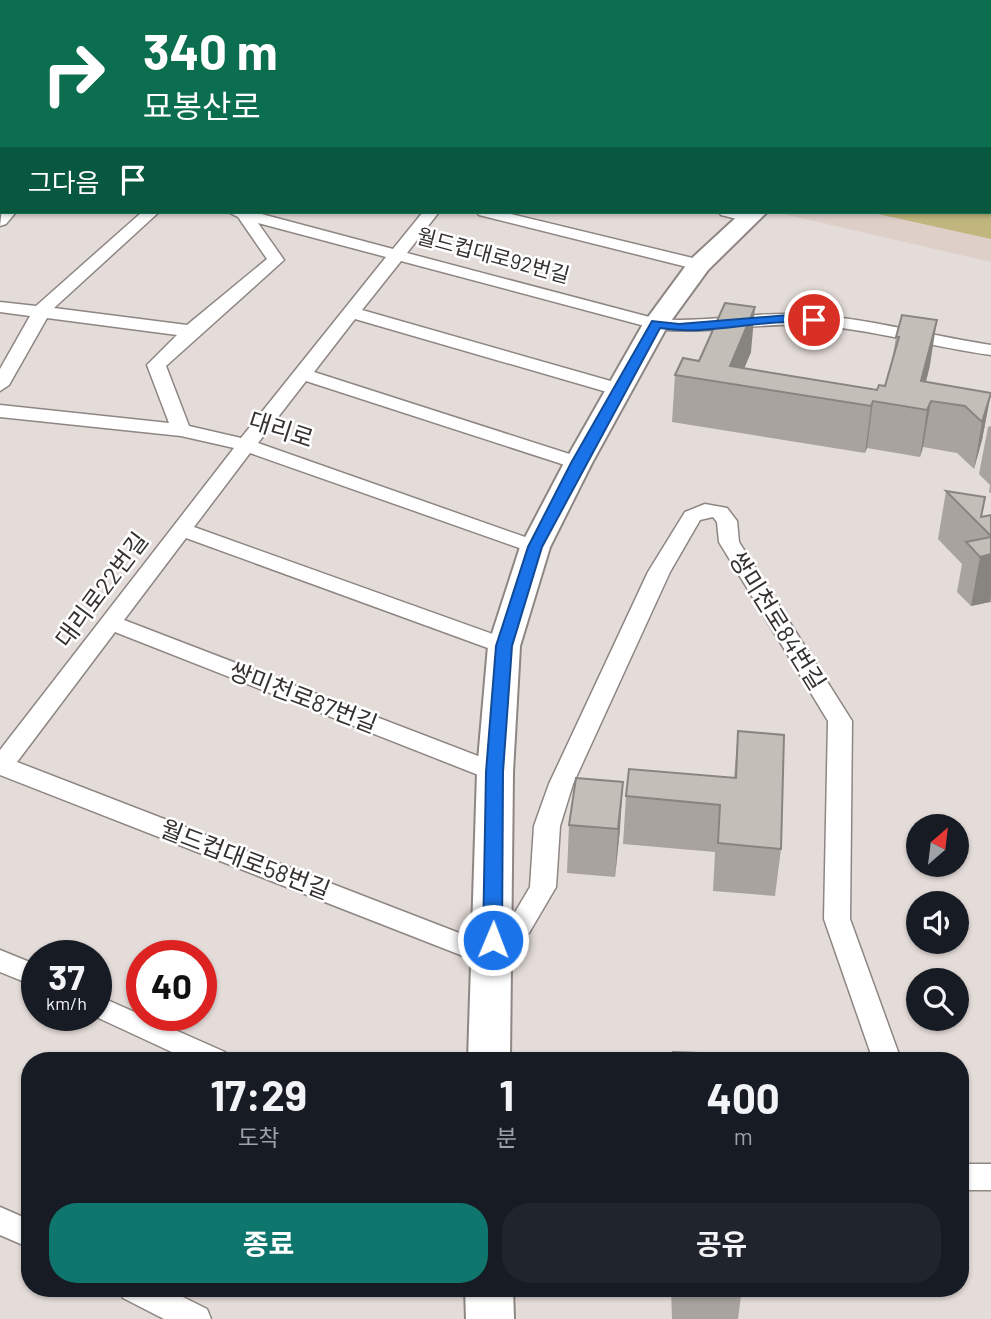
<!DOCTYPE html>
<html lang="ko">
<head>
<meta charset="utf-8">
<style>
	body { margin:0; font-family:Barlow,"Noto Sans KR",sans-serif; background:#20242c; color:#f1f3f6; height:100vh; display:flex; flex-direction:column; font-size:26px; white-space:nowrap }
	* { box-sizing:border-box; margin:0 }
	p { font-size:23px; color:#9ea1a6 }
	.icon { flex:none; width:38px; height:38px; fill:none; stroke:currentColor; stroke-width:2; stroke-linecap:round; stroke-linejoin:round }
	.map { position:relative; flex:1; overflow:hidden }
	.drawer { position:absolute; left:21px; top:1052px; width:948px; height:245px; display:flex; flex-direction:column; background:#171b24; border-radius:28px; box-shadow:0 2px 5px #0004 }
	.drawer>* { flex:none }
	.guide { position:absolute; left:0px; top:0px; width:992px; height:214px; box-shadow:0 2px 5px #0004; background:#0b6e4f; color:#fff; overflow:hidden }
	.needle { width:46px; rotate:28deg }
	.fabs { position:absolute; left:906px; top:814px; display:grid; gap:14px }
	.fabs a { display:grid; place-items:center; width:63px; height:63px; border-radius:50%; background:#171b24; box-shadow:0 2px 5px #0004; font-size:35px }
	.speed { position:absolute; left:21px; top:940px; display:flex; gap:14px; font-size:35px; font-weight:700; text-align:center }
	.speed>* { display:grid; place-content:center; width:91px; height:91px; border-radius:50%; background:#171b24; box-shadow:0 2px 5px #0004; line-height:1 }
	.speed small { font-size:18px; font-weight:400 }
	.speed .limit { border:10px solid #d22; background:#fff; color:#111 }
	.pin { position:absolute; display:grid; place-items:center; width:60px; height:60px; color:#fff; margin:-30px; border:4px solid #fff; border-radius:50%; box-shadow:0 2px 7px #0007 }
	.me { position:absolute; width:77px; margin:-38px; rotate:1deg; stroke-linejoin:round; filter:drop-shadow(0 0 5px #0008) }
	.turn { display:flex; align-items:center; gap:24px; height:147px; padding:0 28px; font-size:32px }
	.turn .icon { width:91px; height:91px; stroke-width:2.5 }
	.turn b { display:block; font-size:49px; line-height:60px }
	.then { display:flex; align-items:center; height:66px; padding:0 28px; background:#0003; gap:14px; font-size:26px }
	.eta { display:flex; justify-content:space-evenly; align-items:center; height:119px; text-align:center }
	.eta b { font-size:42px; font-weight:700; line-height:49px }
	.primary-button { display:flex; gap:14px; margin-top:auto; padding:14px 28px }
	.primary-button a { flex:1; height:80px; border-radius:28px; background:#0f766e; color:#fff; font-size:28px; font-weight:700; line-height:80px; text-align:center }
	.primary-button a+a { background:#20242c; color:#f1f3f6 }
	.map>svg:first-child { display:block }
</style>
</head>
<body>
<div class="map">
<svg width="991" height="1319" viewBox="0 0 991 1319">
	<rect width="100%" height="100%" fill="#e4dcd9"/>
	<!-- built -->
	<polygon fill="#dfcfc9" points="991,148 991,262 779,213 990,212"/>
	<!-- green -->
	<polygon fill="#c0b67e" points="991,183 991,239 869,212 990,212"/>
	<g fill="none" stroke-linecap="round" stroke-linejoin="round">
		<defs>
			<g id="street">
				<polygon points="131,0 153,0 130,2"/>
				<polygon points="252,0 266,0 251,2"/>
				<polygon points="455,0 469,0 454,2"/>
				<polygon points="710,0 723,0 709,2"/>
				<polygon points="791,0 811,0 812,2 792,2"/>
				<rect x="0" y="20" width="2" height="8"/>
				<rect x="990" y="31" width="1" height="9"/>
				<rect x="990" y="115" width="1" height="8"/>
				<rect x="0" y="174" width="2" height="10"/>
				<polygon points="2,209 2,212 16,212 6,224 0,226"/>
				<path d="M142 212H159L54 308 187 325 267 259 238 217 228 212H254L393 249 423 212H439L407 253 657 319C702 323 745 313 790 314 858 315 924 335 991 345V355C931 347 872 329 811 325 759 322 708 335 656 329L401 261 362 310 628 386 630 390 628 394H614L355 319 314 372 585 459 588 463 585 467H571L306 381 258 443 542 543 546 547 542 551H528L250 453 194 527 512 641 515 646 512 651H496L186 538 124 620 504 766 507 772 504 778 495 780 486 778 115 632 17 762 480 941 483 933 511 919 530 887 534 826 549 784 648 572 685 512 705 504 727 508 737 521 739 542 852 721 850 919 901 1060H873L824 919 828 721 719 542 717 522 713 517 700 520 670 572 573 784 560 826 556 887 529 933 499 948 505 956 501 963 491 966 481 963 0 775V750L234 448 181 436 0 417V405L169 423 147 365 177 335 47 318 9 385 0 391V369L30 316 0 312V302L36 306ZM258 223 386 257 241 438 189 426 166 366 284 260Z"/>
				<polygon points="477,212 503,212 705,261 707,265 699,270 479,215"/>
				<polygon points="719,212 747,212 757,217 749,222 721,215"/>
				<polygon points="0,950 37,965 37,987 0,972"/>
				<polygon points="96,995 225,1052 229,1060 189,1060 92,1015 96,1015"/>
				<rect x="961" y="1164" width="30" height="26"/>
				<polygon points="0,1207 30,1220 30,1248 0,1235"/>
				<polygon points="118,1288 165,1288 207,1309 211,1319 164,1319 123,1298"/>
			</g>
			<g id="secondary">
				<polygon points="64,0 82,0 63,2"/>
				<polygon points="595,0 621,0 622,2 596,2"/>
				<polygon points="978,0 991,0 991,6 990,2 977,2"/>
				<polygon points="0,69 2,69 0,82"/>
				<rect x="990" y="69" width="1" height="12"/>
				<polygon points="742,212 767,212 708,270 668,325 592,463 550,547 520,646 513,772 510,1060 468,1060 477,772 488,646 520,547 564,463 643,324 690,260"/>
				<polygon points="465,1288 513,1288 514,1319 466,1319"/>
			</g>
		</defs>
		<!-- street casing -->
		<use href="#street" stroke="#8e8683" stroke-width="3"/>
		<!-- secondary casing -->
		<use href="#secondary" stroke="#8e8683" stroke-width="4"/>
		<!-- street -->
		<use href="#street" fill="#fff" fill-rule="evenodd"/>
		<!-- secondary -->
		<use href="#secondary" fill="#fff" fill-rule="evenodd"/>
	</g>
	<!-- wall -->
	<g fill="#a8a39e">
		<polygon points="902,315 930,365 926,382 991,393 982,440 974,469 957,453 923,447 920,457 867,448 865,453 672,422 675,375 699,361 751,352 744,369 877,390 885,386 892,361 896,337"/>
		<polygon points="991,426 991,493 989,492 990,485 979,474 988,427"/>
		<polygon points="946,491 981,517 991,515 991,603 990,602 971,606 957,592 962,564 938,539"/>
		<polygon points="738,731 781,849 775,896 713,891 715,852 623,844 626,796 734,778"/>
		<polygon points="569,825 620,829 615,877 567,873"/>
		<polygon points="671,1288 742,1288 738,1319 672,1319"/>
	</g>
	<!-- shaded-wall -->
	<g fill="#888581">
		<polygon points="755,307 751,352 737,385 730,366"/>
		<polygon points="937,320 930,365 919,409 921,381"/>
		<polygon points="991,393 982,440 974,469 982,422"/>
		<polygon points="873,401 867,448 865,453 871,406"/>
		<polygon points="931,401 923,447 920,457 927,410"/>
		<polygon points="991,554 991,595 990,602 971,606 980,557"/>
		<polygon points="623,782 620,829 615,877 618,829"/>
	</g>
	<!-- building -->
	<g fill="#c3beb8" stroke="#888581" stroke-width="2">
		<polygon points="725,303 755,307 730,366 877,390 879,385 885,386 899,337 896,337 902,315 937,320 921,381 991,393 982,422 965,406 931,401 927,410 873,401 871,406 675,375 683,358 699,361"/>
		<polygon points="946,491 985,497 981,517 991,515 991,536"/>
		<polygon points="991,537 991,554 980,557 966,542"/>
		<polygon points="738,731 784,735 781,849 718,843 720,805 626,796 629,769 736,778"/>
		<polygon points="576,778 623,782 618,829 569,825"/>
		<polygon points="673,1052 725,1054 725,1060 673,1060"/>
	</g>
	<!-- route -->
	<path fill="#1a73e8" stroke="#114b97" stroke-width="2" d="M789 315 814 317 820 320C812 327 799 322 788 322 746 323 702 335 660 328L542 547 512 646 503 772 502 940 499 945H486L483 940 486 772 496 646 528 547 571 463 652 321 679 324Z"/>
	<g text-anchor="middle" stroke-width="5" stroke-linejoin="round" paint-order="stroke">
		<!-- far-street labels -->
		<g font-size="21" fill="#34312f" stroke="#fff">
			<text transform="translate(493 256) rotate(15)" y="7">월드컵대로92번길</text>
		</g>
		<!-- street labels -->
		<g font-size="24" fill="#34312f" stroke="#fff">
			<text transform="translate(281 430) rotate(18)" y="8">대리로</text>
			<text transform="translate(102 590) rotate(-53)" y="8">대리로22번길</text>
			<text transform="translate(777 621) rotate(58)" y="8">쌍미천로84번길</text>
			<text transform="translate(303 698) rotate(21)" y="8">쌍미천로87번길</text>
			<text transform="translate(245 860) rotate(21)" y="8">월드컵대로58번길</text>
		</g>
	</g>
</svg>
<div class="fabs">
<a><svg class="needle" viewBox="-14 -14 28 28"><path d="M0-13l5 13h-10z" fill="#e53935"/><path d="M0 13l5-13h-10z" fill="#9ea1a6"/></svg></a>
<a><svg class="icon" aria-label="sound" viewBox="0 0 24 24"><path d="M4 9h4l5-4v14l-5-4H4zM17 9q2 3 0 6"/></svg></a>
<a><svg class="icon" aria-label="search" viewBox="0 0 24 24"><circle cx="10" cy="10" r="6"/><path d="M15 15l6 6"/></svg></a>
</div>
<div class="speed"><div>37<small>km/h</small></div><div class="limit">40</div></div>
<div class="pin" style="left:814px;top:320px;background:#d93025"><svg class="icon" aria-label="arrive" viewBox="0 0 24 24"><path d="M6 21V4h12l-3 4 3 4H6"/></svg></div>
<svg class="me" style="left:493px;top:940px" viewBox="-20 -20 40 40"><circle r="17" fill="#1a73e8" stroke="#fff" stroke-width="3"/><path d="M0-11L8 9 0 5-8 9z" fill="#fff"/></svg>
<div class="guide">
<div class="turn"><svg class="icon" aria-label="right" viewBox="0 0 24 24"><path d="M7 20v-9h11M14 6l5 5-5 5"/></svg><div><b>340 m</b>묘봉산로</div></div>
<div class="then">그다음<svg class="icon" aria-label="arrive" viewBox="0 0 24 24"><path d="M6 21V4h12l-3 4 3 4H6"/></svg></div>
</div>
<section class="drawer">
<div class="eta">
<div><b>17:29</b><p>도착</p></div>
<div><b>1</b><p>분</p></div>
<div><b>400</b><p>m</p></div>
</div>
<div class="primary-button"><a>종료</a><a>공유</a></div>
</section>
</div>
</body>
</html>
